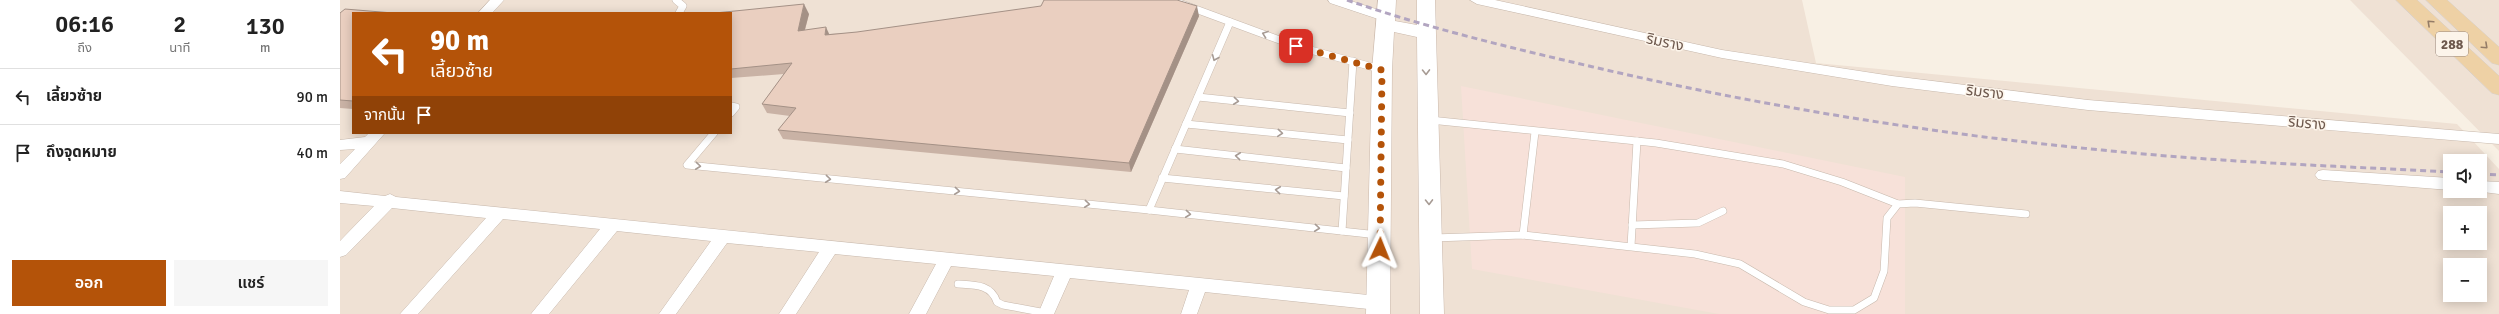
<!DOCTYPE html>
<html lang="th">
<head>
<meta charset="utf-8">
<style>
	body { margin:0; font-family:Signika,"Noto Sans Thai",sans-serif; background:#f6f6f6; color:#222; height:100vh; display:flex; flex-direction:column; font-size:15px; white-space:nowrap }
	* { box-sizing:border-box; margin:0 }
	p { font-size:13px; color:#767676 }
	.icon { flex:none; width:22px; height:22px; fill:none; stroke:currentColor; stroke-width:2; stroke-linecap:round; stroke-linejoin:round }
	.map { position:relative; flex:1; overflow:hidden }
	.side { display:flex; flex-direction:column; background:#fff; width:340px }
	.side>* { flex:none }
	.hud { position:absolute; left:12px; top:12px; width:380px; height:122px; border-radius:0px; box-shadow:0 2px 10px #0003; background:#b45309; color:#fff; overflow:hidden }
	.controls { position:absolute; left:2103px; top:154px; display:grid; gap:8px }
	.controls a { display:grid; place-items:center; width:44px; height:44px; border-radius:0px; background:#fff; box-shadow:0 2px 10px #0003; font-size:20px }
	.pin { position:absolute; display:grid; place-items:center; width:34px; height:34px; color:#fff; margin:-17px; border-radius:8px; box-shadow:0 2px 6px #0006 }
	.me { position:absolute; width:44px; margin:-22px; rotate:2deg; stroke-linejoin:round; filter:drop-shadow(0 0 3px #0008) }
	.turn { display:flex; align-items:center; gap:14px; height:84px; padding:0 12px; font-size:18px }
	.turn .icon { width:52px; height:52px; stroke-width:2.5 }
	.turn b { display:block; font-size:28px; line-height:34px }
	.then { display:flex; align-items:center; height:38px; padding:0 12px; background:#0003; gap:8px; font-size:15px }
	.eta { display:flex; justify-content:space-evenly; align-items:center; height:68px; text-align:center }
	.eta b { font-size:24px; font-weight:600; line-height:28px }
	.button { display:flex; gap:8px; margin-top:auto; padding:8px 12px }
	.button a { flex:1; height:46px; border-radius:0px; background:#b45309; color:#fff; font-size:16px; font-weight:600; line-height:46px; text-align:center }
	.button a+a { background:#f6f6f6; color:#222 }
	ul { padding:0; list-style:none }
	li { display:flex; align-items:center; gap:12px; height:56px; padding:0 12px; border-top:1px solid #e0e0e0 }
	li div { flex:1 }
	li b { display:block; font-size:15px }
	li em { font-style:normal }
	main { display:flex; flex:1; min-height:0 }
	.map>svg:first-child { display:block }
</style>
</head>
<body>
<main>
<section class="side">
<div class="eta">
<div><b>06:16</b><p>ถึง</p></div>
<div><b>2</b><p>นาที</p></div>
<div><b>130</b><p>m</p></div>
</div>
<ul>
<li><svg class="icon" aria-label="left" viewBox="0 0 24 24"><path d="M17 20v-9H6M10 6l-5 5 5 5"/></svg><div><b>เลี้ยวซ้าย</b></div><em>90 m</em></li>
<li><svg class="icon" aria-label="arrive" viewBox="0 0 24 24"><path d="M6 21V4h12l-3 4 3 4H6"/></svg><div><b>ถึงจุดหมาย</b></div><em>40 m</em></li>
</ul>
<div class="button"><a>ออก</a><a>แชร์</a></div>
</section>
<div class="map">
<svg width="2159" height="314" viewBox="0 0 2159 314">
	<rect width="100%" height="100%" fill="#f8f0e4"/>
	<!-- residential -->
	<g fill="#efe1d4" fill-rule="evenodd">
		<path d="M0 0H1462L1476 63 2117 124 2159 169V314H0ZM13 13H391V133H13ZM2110 161H2140V191H2110ZM2110 213H2140V243H2110ZM2110 265H2140V295H2110Z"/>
		<polygon points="2010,0 2159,0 2159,151"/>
	</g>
	<!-- commercial -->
	<polygon fill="#f7e1d9" points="1121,86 1565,177 1565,314 1379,314 1132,269"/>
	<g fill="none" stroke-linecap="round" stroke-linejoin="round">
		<defs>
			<g id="lane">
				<polyline points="336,0 343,6 339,13"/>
				<polyline points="831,0 956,46 1040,69"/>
				<polyline points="858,97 1010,113"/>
				<polyline points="391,106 396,107 391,113"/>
				<polyline points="1090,120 1316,143 1443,164 1502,182 1558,204"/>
				<polyline points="846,124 1008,140"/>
				<polyline points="374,133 347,165 809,210 1038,235"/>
				<polyline points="835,149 1006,168"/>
				<polyline points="822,178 1004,196"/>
				<polyline points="809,210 890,22"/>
				<polyline points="1292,225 1358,223 1383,211"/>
				<polyline points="1002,231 1013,61"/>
				<polyline points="1183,235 1195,132"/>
				<polyline points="1093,238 1183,235 1355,254 1400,264 1464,302 1489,310 1514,310 1534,298 1544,271 1547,218 1558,204 1575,203 1686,214"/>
				<polyline points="1291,246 1297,141"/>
				<path d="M618 284C634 285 651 284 657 302L663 305 706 313"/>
			</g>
			<g id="street">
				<polygon points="150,0 164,0 152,13 138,13"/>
				<polygon points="988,0 1008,0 1051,14 1053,17 1051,20 1041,20 990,3"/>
				<polygon points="1130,0 1155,0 1382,50 1552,76 1748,100 2159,134 2159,144 1748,110 1552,86 1382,58 1137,4"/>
				<polygon points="29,133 45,133 5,178 0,179 0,164 15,149 0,150 0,140 25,137"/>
				<polygon points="1983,170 2110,178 2110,190 1983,180 1978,179 1975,175 1978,171"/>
				<polygon points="2140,181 2159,182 2159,194 2135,191 2140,191"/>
				<polygon points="0,191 45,196 50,194 56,197 1038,296 1044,298 1046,303 1044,308 1038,310 865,292 857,314 841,314 849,290 730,278 714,314 698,314 714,276 611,266 586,314 569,314 596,264 495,254 456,314 439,314 479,252 387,243 336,314 319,314 371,241 277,231 209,314 191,314 260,229 163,219 78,314 60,314 146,218 52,208 6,255 0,257 0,241 34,206 0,203"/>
			</g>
			<polygon id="secondary" points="1038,0 1056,0 1055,21 1077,25 1077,0 1095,0 1104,314 1080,314 1077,37 1054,32 1052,70 1050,314 1026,314 1032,70"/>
			<g id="primary">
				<polygon points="2056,0 2077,0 2159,76 2159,95 2152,93"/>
				<polygon points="2086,0 2107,0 2159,47 2159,65 2152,63"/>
			</g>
		</defs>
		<!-- lane casing -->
		<use href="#lane" stroke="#c7b8ac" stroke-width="8"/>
		<!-- street casing -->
		<use href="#street" stroke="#c7b8ac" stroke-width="1"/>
		<!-- secondary casing -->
		<use href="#secondary" stroke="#cab8ab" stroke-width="1"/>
		<!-- primary casing -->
		<use href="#primary" stroke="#d6d0cd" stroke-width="1"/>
		<!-- lane -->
		<use href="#lane" stroke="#fff" stroke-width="7"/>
		<!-- street -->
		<use href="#street" fill="#fff" fill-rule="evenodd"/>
		<!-- secondary -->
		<use href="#secondary" fill="#fff" fill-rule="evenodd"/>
		<!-- primary -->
		<use href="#primary" fill="#eed1a5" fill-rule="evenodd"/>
		<!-- rail -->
		<g stroke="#b2a5c0" stroke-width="3" stroke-dasharray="6 4" stroke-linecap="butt">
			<path d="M1007 0C1090 29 1176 49 1262 69 1427 107 1594 134 1762 150 1878 162 1994 166 2110 172"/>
			<polyline points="2140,174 2159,175"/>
		</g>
	</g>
	<!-- wall -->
	<g fill="#c9b2a5">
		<polygon points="0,13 13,13 13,109 0,108"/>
		<polygon points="391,13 469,14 465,30 489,34 859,16 791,172 443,139 438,130 450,116 427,113 422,104 444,74 391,78"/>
	</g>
	<!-- shaded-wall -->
	<g fill="#a49186">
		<polygon points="464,4 469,14 462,40 458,31"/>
		<polygon points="857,6 859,16 791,172 789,163"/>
		<polygon points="486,27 490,36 485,35"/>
	</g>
	<!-- building -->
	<g fill="#eacfc0" stroke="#a49186">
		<polygon points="704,0 837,0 857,6 789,163 438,130 456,108 422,104 452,63 391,69 391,13 375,13 464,4 458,31 486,27 485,35 517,32 701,6"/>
		<polygon points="5,9 53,13 13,13 13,101 0,100 0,13"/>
	</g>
	<!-- one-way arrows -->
	<defs><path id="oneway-chevron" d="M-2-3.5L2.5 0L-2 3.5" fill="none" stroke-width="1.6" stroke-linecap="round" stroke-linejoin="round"/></defs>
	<g stroke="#947c67">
		<use href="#oneway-chevron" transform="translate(2090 23) rotate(-137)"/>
		<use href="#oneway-chevron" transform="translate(2145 46) rotate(43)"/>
	</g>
	<g stroke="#a79b94">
		<use href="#oneway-chevron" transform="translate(925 34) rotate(-160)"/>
		<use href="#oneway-chevron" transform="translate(875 58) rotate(113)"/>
		<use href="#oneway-chevron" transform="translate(1086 72) rotate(89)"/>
		<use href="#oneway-chevron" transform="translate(896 101) rotate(6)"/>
		<use href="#oneway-chevron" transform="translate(940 133) rotate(5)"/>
		<use href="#oneway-chevron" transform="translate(898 156) rotate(-174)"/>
		<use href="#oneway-chevron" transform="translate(358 166) rotate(6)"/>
		<use href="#oneway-chevron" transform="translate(488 179) rotate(6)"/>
		<use href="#oneway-chevron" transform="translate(938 190) rotate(-174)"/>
		<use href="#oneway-chevron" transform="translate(617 191) rotate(6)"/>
		<use href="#oneway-chevron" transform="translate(1089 202) rotate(89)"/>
		<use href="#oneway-chevron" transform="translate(747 204) rotate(6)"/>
		<use href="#oneway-chevron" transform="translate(848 214) rotate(6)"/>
		<use href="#oneway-chevron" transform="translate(977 228) rotate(6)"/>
	</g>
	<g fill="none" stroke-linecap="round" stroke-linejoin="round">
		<!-- route -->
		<polyline stroke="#b45309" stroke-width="7" stroke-dasharray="0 12.6" points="956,46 1042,70 1040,249"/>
	</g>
	<g text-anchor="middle" stroke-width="3" stroke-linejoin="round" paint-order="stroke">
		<!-- shield labels -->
		<rect fill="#fcf4ea" stroke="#98877c" stroke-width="1" x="2096" y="32" width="32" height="24" rx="3"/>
		<g font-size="14" font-weight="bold" fill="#6d584d">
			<text x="2112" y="49">288</text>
		</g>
		<!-- street labels -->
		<g font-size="15" fill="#6d584d" stroke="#fcf4ea">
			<text transform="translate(1325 42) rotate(12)" y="5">ริมราง</text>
			<text transform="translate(1645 92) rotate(7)" y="5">ริมราง</text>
			<text transform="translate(1967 123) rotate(5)" y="5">ริมราง</text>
		</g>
	</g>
</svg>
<div class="controls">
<a><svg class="icon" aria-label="sound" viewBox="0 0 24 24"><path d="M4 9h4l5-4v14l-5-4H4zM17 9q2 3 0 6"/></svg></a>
<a>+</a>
<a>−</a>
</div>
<div class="pin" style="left:956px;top:46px;background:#d93025"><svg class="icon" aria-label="arrive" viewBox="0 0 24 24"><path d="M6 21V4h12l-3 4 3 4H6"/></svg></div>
<svg class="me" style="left:1040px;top:249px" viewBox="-20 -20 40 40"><path d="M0-17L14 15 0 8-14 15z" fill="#b45309" stroke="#fff" stroke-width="4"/></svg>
<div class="hud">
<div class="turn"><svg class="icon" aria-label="left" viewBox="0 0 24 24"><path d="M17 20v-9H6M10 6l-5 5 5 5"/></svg><div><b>90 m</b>เลี้ยวซ้าย</div></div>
<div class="then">จากนั้น<svg class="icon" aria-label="arrive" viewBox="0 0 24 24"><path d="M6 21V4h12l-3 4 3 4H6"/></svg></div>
</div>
</div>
</main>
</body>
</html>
